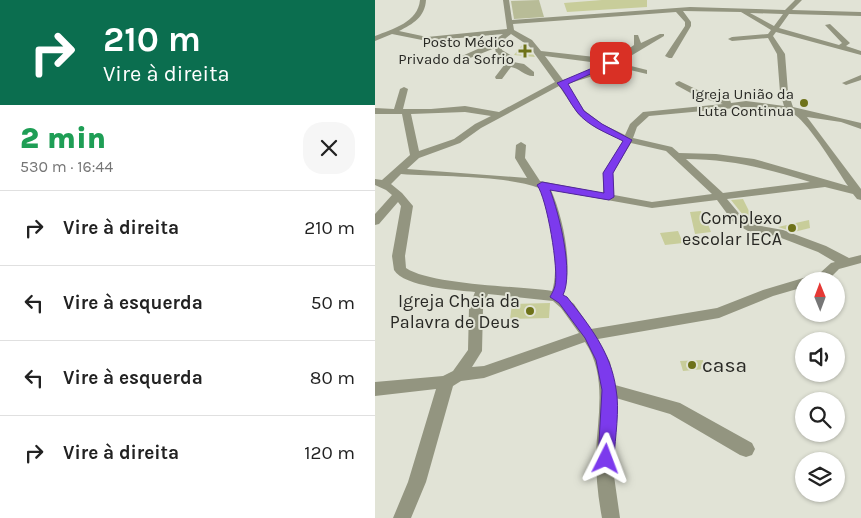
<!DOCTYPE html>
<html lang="pt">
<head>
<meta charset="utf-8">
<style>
	body { margin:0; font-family:Karla,sans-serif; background:#f6f6f6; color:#222; height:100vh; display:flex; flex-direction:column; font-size:19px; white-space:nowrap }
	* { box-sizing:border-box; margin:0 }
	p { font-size:16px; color:#767676 }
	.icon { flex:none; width:28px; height:28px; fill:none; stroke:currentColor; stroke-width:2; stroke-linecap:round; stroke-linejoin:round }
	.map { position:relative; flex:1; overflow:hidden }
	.details { display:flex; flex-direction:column; background:#fff; width:375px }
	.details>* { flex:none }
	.hud { background:#0b6e4f; color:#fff; overflow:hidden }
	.needle { width:32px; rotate:359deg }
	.tools { position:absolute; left:420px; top:272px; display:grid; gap:10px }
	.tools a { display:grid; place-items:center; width:50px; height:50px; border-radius:50%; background:#fff; box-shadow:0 1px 4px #0004; font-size:25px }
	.pin { position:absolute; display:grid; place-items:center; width:42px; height:42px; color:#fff; margin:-21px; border-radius:10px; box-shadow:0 2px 8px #0006 }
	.me { position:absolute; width:55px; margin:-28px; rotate:3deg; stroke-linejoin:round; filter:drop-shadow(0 0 4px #0008) }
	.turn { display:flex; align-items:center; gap:18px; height:105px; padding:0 20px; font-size:22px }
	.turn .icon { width:65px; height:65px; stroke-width:2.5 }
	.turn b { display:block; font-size:35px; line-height:42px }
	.round { display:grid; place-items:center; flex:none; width:52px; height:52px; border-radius:20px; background:#f6f6f6 }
	.head { display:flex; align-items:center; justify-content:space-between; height:85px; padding:0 20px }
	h1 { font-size:30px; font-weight:800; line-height:38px; color:#1e9e55 }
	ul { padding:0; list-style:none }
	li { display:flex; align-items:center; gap:15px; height:75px; padding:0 20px; border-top:1px solid #e0e0e0 }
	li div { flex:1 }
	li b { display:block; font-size:19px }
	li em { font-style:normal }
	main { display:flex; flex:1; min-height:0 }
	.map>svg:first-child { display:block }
</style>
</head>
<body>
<main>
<section class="details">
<div class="hud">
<div class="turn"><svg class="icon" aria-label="right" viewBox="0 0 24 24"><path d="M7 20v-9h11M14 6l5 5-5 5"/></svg><div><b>210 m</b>Vire à direita</div></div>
</div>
<div class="head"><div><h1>2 min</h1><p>530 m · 16:44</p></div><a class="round"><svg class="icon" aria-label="close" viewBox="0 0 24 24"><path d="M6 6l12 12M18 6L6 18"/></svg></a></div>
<ul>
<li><svg class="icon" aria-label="right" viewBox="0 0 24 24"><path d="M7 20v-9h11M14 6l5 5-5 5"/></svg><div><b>Vire à direita</b></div><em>210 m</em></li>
<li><svg class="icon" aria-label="left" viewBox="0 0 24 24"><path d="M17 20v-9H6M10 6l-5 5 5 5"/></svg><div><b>Vire à esquerda</b></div><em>50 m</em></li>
<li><svg class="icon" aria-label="left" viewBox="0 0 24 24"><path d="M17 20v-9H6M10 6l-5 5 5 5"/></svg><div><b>Vire à esquerda</b></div><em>80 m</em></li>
<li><svg class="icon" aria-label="right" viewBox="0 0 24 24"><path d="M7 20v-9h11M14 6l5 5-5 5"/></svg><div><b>Vire à direita</b></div><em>120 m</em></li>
</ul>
</section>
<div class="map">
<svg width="486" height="518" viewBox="0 0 486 518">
	<rect width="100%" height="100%" fill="#e1e3d6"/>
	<!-- green -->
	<polygon fill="#b8bc97" points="164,0 169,17 139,19 136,1"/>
	<!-- building -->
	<g fill="#c8cd9a">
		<polygon points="227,0 272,0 272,7 192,12 189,3"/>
		<polygon points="147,45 153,47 160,57 139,55"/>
		<polygon points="368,199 379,221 368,215 356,200"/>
		<polygon points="326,211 331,224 333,224 336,232 320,234 315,212"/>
		<polygon points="434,220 435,228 419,232 403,227"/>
		<polygon points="303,231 308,243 290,245 285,233"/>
		<polygon points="175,303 174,318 135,319 137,304"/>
		<polygon points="328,360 329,369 308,371 305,361"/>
	</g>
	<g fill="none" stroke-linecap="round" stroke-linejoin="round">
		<!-- minor -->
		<g fill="#939580" fill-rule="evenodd">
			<path d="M45 0H51C50 17 38 24 24 31L52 37 132 29 128 0H134L137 20 315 7 410 10 420 0H427L417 10 486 12V16L414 14 404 28 464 45 467 43 450 25 455 24 475 43 471 46 486 51V55L401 32 398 36 410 54 413 92 418 107 486 123V129L466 122 432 117 486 189V200L482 199 478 194 450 187 352 199 367 217 380 225 408 230 451 246 474 258 486 255V263L464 269 454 279 429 281V287L398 296 344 318 223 339 235 362 240 385 305 403 377 443 380 449 377 455 371 457 365 455 295 414 241 398 239 476 245 518H227C223 497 221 477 221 456 222 417 233 377 210 342L109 378 86 381 78 386 51 482 36 518H18L33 482 61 389 0 396V382L68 376 78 371 93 350 94 308 100 292C81 290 29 287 19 270L17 256 26 206 23 202 4 224 0 225V214L17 195 11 190 0 185V179L7 180 35 155 27 114H0V108L19 109 25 89 29 87 33 89 28 109H56L90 106 124 112 180 82 154 46 136 34 125 43 127 50 137 56 138 62 149 64 159 72V76C151 77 144 68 136 67L127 79H121L120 77 130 64V59L121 53 120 48 85 62 78 60 114 44 128 34 52 41 17 34 0 41V36C18 29 43 22 45 0ZM308 11 366 12 396 30 393 34 357 37 353 39 357 41 393 38 402 54 405 92 409 106 371 101 356 103 355 100 329 93 304 81 300 83 301 85 323 97 348 104 268 112 255 124 250 135 227 124 209 110 192 84 218 76 238 66 272 74V70L244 63 289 36V34H285L266 43 263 35H259V45L236 61 220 57 166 51 157 40 139 30 138 24 301 12 310 22V26L290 56 294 58H297L316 26V22ZM375 13 408 14 399 26ZM170 56 231 64 202 77 188 80ZM184 86 203 114 221 128 248 141 228 173V193L165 181 150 158 151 145 146 142 141 145 140 158 152 178 32 169 44 158 85 143 106 128ZM371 107C384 108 410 108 420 115 435 125 462 170 473 186L379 159 341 154 304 153 297 147 258 138 262 127 274 116ZM90 112 116 116 100 124 79 139 44 151 36 114ZM256 143 291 151 337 194 277 202 239 195 238 173ZM311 159C355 159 394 169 435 182L348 193ZM26 174C64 177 131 175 164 188 176 211 185 268 177 291 143 286 56 285 31 268L30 256 38 206 27 193 16 184ZM176 190 277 208 342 200 359 223 373 231 401 236 443 252 460 262 456 263 445 273 388 290 342 308 216 329 199 304 188 295C199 267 188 217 176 190ZM113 294 178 301 186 308 204 333 109 366 97 367 107 351 108 308Z"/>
			<polygon points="486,75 486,80 471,85 467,83"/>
		</g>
	</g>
	<!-- route -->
	<path fill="#7c3aed" stroke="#51269a" d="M234 61 240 63 193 84 209 111 227 124 257 140 238 173 239 197 234 200 175 190C184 213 199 273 188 295L192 297C214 325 236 352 241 389 245 410 240 437 239 459L236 464 231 466 225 464 223 459 227 390 221 360 210 338 184 303 175 297C177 293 179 290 180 286 184 270 172 198 162 185L167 182 229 193 228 173 248 141C232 133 213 126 202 112 194 102 190 91 182 83Z"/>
	<!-- markers -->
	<g fill="#6e7219" stroke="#e1e3d6" stroke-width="2">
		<path d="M147.5 43.5h5v5h5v5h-5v5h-5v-5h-5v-5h5z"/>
		<circle cx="429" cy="103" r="5"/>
		<circle cx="417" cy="228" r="5"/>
		<circle cx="155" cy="311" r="5"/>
		<circle cx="317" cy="365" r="5"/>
	</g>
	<g text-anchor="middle" stroke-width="4" stroke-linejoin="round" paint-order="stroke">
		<!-- far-poi labels -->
		<g font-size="15" fill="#282824" stroke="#e1e3d6" text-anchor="end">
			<text x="139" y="47">Posto Médico<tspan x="139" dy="17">Privado da Sofrio</tspan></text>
			<text x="419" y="99">Igreja União da<tspan x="419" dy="17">Luta Continua</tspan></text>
		</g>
		<!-- poi labels -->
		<g font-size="18" fill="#282824" stroke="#e1e3d6" text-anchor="end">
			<text x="407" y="224">Complexo<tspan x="407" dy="21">escolar IECA</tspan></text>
			<text x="145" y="307">Igreja Cheia da<tspan x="145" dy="21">Palavra de Deus</tspan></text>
		</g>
		<!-- near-poi labels -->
		<g font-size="21" fill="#282824" stroke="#e1e3d6" text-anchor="start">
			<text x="327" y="372">casa</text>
		</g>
	</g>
</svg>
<div class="tools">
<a><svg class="needle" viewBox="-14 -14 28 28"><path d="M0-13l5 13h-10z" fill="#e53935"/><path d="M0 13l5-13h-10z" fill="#767676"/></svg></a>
<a><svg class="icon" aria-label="sound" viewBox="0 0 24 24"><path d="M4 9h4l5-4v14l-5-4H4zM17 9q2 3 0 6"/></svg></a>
<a><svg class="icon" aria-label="search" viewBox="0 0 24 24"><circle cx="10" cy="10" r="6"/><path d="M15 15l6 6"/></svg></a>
<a><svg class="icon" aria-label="layers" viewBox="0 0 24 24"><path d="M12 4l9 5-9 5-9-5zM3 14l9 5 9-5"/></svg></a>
</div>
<div class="pin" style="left:236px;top:63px;background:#d93025"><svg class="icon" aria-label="arrive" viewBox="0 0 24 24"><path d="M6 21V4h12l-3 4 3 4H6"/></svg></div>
<svg class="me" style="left:231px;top:459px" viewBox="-20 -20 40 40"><path d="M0-17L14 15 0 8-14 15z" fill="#7c3aed" stroke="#fff" stroke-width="4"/></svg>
</div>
</main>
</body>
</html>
